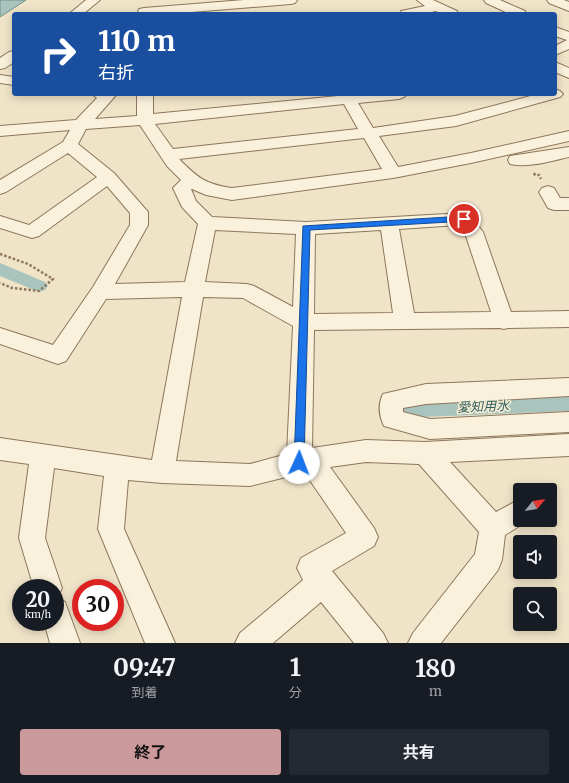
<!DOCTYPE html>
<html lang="ja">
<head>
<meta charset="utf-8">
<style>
	body { margin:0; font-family:Merriweather,"Noto Sans JP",serif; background:#242831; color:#f1f3f6; height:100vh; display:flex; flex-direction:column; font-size:15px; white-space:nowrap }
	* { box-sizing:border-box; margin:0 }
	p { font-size:13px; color:#9ea1a6 }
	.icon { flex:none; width:22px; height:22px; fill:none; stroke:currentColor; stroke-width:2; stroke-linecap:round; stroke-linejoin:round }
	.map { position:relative; height:643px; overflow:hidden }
	.drawer { display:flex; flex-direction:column; background:#171b24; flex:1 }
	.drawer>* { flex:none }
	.top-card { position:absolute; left:12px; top:12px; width:545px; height:84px; border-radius:4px; box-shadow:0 2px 10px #0003; background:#1a4fa0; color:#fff; overflow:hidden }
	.needle { width:26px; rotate:60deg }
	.fabs { position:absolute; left:513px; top:483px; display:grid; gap:8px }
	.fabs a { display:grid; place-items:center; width:44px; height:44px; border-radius:4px; background:#171b24; box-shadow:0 2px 10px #0003; font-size:20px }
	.speed { position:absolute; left:12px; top:579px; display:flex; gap:8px; font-size:20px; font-weight:700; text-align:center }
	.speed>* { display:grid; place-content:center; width:52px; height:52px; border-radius:50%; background:#171b24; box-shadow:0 2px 10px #0003; line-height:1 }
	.speed small { font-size:10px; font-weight:400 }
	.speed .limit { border:6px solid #d22; background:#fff; color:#111 }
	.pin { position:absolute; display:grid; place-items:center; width:34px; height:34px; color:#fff; margin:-17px; border:2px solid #fff; border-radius:50%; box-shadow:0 1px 4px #0007 }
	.me { position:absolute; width:44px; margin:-22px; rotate:2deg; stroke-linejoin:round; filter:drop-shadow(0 0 3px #0008) }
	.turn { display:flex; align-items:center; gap:14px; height:84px; padding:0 20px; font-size:18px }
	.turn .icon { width:52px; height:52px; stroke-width:2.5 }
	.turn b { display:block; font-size:28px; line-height:34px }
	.eta { display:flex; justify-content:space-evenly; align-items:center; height:68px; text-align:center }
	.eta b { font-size:24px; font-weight:700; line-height:28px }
	.action { display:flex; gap:8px; margin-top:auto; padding:8px 20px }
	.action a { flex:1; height:46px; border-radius:4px; background:#cc999b; color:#111; font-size:16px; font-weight:700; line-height:46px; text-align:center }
	.action a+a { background:#242831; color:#f1f3f6 }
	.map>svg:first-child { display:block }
</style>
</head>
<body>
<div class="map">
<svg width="569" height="643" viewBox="0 0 569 643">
	<rect width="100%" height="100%" fill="#f0e4c8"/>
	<!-- water -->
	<polygon fill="#a9c4bc" stroke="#6f938a" points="0,0 26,0 0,17"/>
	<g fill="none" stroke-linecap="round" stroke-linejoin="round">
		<!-- canal -->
		<g fill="#a9c4bc" fill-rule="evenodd">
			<polygon points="0,263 45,282 48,286 45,290 39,292 0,276"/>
			<polygon points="569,395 569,411 397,418 390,416 387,410 390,404 397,402"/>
		</g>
		<defs>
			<g id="minor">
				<polygon points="86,0 100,0 83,14 69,14"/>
				<polygon points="244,0 297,0 295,3 291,4 167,14 139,14 138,12 139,9 144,8"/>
				<polygon points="417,0 433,0 457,11 458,14 442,14 436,11 423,14 400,14 401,11 425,6"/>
				<polygon points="484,0 500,0 525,11 526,14 510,14 486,3"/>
				<polygon points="547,0 564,0 569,2 569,11 549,3"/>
				<polygon points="555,27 569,32 569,49 555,55 555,46 567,40 555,36"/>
				<polygon points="14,51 14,62 5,68 0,69 0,58 9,52"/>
				<polygon points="555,62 569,68 569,78 555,72"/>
				<polygon points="0,75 14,77 14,85 0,83"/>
				<path d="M555 89 560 91 563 94 560 97 456 126 379 136 398 167 471 153 569 131V141L471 163 393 178 232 200 206 195 192 189H191L196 201 212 217 306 222 464 213 470 215 483 232 511 312 569 311V327L508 328 504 329 500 328 314 330 312 448 366 440 425 442 569 434V456L450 462 496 512 520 499V520H529L505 535 502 560 498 570 441 643H408L413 633 475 554 479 532 419 464 366 462 330 467 374 528 378 537 374 546 332 571 383 633 388 643H354L321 602 273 643H235L240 633 303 580 297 568 301 558 346 533 309 479 306 472 250 486 162 483 128 480 124 529 175 643H145L98 529 104 476 54 468 45 538 62 588 57 598 65 602 80 643H50L44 622H55V588H34L19 538 29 464 0 460V438L152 460 182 297 106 299 66 361 58 364 0 344V328L53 345 93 287 130 225V213L107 186 39 236 32 238 0 228V216L29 225 97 177 68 153 6 192 0 194V180L63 142 70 130 0 136V126L76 120 97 98 92 94 116 95 95 119 137 116V94H153V114L338 96 337 94H407L404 97 399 99 358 103 373 128 455 116 538 94H555ZM344 104 358 129 173 149 155 124ZM140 125 167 166 181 180 173 188 182 207 198 224 185 282 115 284 148 225V212L114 173 78 144 86 129ZM364 138 382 169 232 188C205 184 198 178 179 159ZM459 225 465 233 491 312 414 313 399 229ZM215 230 296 234 293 307 254 286 247 284 205 282ZM381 230 393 313 314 314 315 234ZM203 297 243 298 293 326 287 454 250 464 176 461Z"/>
				<path d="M569 147V157C551 161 529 168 510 164L508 160 510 156Z"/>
				<polygon points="548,186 554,188 560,198 569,198 569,210 554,210 548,208 539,192 542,188"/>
				<path d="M569 378V396L426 404 403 408V412L430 419 569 412V432L430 439 384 426C379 416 378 404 383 394L426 384Z"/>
			</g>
		</defs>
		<!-- minor casing -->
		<use href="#minor" stroke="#8d765c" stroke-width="2"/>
		<!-- path -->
		<g stroke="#8d765c" stroke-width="2.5" stroke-dasharray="2.5 2" stroke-linecap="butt">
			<polyline points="534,173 535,175 539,175 541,179"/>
			<polyline points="0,254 28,264 53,279 39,291 12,288 0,283"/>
		</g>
		<!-- minor -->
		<use href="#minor" fill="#faf1dc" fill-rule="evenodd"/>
	</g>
	<!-- route -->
	<polygon fill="#1a73e8" stroke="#114b97" points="464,216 467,217 467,221 310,230 304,463 303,467 299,468 295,467 294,463 303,226"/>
	<g text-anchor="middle" stroke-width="3" stroke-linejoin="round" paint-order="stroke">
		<!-- water labels -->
		<g font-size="13" font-style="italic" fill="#2f5d5a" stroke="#f7eed8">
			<text transform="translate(483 406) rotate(-2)" y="5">愛知用水</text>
		</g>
	</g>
</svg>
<div class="fabs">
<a><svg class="needle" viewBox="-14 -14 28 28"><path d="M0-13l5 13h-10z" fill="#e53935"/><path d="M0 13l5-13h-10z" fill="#9ea1a6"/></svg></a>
<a><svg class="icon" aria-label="sound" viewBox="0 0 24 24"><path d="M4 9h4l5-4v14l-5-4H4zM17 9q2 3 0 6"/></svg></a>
<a><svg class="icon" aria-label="search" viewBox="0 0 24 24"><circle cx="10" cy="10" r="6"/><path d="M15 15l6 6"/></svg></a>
</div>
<div class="speed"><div>20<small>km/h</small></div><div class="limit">30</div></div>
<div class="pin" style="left:464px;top:219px;background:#d93025"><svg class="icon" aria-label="arrive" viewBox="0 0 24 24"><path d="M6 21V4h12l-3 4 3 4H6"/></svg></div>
<svg class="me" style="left:299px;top:463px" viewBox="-20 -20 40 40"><circle r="19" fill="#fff"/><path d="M0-13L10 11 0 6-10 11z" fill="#1a73e8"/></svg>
<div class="top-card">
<div class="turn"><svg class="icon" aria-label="right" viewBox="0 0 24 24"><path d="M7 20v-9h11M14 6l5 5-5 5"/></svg><div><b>110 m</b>右折</div></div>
</div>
</div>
<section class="drawer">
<div class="eta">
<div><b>09:47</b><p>到着</p></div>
<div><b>1</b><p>分</p></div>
<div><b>180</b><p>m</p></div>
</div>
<div class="action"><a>終了</a><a>共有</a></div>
</section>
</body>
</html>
